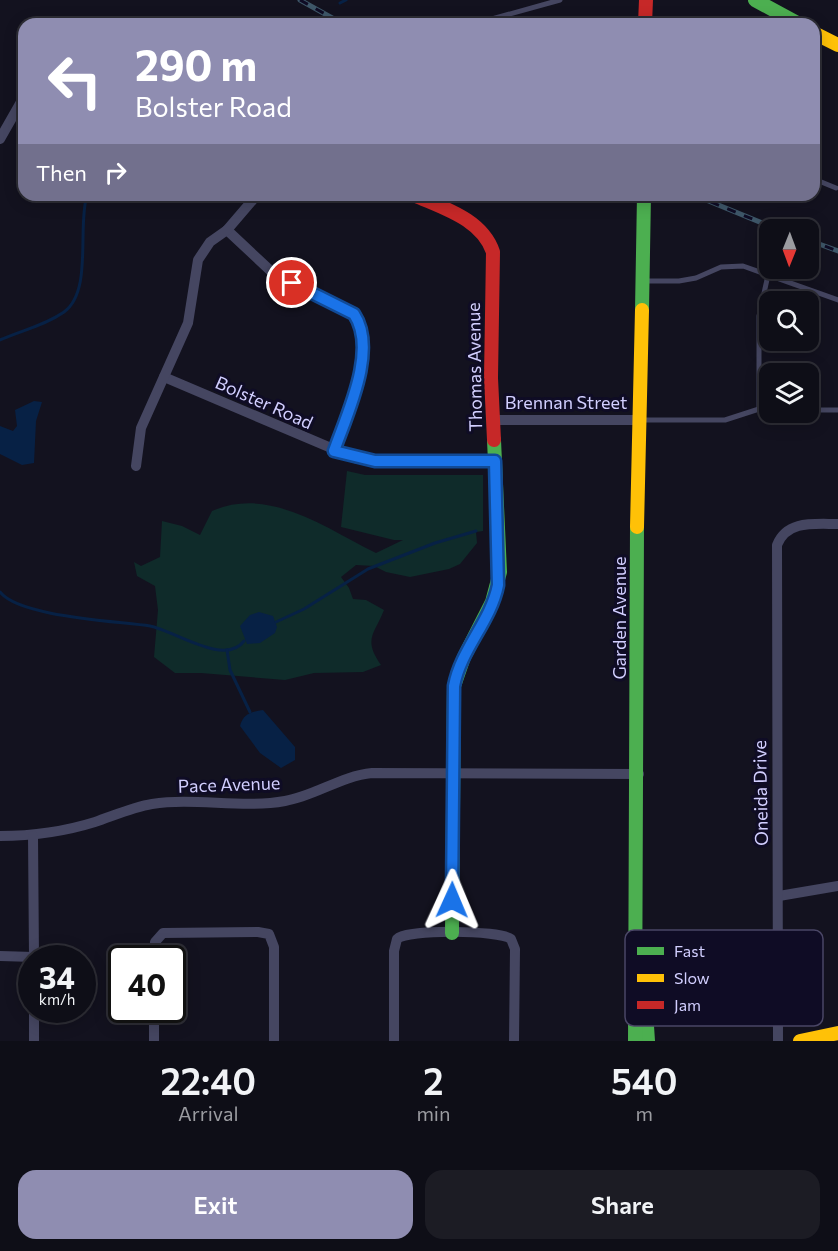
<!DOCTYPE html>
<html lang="en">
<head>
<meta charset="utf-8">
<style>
	body { margin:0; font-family:Commissioner,sans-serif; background:#1c1c24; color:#f1f3f6; height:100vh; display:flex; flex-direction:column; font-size:22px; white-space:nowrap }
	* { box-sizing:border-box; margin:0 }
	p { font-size:20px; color:#9b9ca1 }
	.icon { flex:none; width:33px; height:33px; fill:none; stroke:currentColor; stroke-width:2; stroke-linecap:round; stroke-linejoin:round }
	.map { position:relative; height:1041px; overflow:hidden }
	.sheet { display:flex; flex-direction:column; background:#0e0e17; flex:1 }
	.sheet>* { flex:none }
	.top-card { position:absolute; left:18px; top:18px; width:802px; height:183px; border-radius:18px; box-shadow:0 3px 15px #0003,0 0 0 2px #2e2e36; background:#8f8db1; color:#fff; overflow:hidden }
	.needle { width:39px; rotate:181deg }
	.fabs { position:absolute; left:759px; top:219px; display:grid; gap:12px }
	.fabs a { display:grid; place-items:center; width:60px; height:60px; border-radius:12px; background:#0e0e17; box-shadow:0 3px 15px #0003,0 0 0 2px #2e2e36; font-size:30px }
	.speed { position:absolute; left:18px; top:945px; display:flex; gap:12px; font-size:30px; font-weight:700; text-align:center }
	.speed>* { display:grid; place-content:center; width:78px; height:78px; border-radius:50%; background:#0e0e17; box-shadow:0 3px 15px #0003,0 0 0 2px #2e2e36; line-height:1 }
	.speed small { font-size:15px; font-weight:400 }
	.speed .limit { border:3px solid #111; border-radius:9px; background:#fff; color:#111 }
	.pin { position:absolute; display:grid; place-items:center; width:51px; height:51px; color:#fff; margin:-26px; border:3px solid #fff; border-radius:50%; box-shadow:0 2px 6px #0007 }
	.me { position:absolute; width:66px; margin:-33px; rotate:1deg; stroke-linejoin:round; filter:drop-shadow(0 0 4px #0008) }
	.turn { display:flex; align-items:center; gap:21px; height:126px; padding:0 18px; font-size:27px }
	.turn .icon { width:78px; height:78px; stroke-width:2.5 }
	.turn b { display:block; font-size:42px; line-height:51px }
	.then { display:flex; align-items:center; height:57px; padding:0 18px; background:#0003; gap:12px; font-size:22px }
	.eta { display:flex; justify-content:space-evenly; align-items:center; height:102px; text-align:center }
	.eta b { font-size:36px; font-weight:600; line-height:42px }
	.button { display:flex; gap:12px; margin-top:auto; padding:12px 18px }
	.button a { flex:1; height:69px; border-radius:18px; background:#8f8db1; color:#fff; font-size:24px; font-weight:600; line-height:69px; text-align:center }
	.button a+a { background:#1c1c24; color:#f1f3f6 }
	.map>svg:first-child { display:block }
</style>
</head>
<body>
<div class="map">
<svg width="838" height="1041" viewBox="0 0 838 1041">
	<rect width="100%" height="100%" fill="#13121f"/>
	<!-- green -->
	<path fill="#0f2b2a" d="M347 471 365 475H483V531L476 532 477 543 460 564 449 569 410 577 386 572 374 566 356 565 341 577 349 588 353 599 366 600 384 610C374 635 363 639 381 665L363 672 314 673 285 680 201 673H175L154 657 158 610 155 586 137 576 134 562 141 566 160 557 162 521 182 526 200 535 212 511C269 486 325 528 376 553L403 540H394L341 527Z"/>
	<!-- water -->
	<g fill="#072145">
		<polygon points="34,401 42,402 36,421 34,463 22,465 0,454 0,426 13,431 17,426 15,410"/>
		<polygon points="259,612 273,616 277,627 275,633 260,643 247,644 240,626 250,615"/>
		<path d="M263 710 295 747V760L281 768 260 753 240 726C243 714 251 712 263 710Z"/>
	</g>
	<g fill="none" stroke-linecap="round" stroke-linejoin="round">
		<!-- stream -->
		<g stroke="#072145" stroke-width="3">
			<polyline points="340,3 346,0"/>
			<polyline points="275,24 278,23"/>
			<path d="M0 340C22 330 44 326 64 312 93 291 77 227 87 195"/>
			<path d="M0 592C19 617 117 621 150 626 173 630 225 667 244 641"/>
			<polyline points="276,622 304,609 368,569 435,543 476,531"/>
			<polyline points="227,650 230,670 250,712"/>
		</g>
		<!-- lane -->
		<g stroke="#454661" stroke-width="5">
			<polyline points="474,24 560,0"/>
			<polyline points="814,179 836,188"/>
			<polyline points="646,281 679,281 696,278 721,267 743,266 838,300"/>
			<polyline points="759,409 759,316 768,275"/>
			<polyline points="808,410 838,410"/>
			<polyline points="641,420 725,420 759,409 770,409"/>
		</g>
		<!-- street -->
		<g stroke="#454661" stroke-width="10">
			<polyline points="0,139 21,102"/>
			<path d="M227 230 274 274 354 314C378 350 347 414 334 451"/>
			<polyline points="164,377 357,459 495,461"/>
			<polyline points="494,420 638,420"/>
			<polyline points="136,466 141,428 188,323 198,260 210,242 227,230 257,195"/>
			<path d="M0 836C33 836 63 832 95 822 113 816 133 807 152 804 195 797 241 809 285 801 315 796 341 776 372 773L639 774"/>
			<polyline points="33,836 34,958"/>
			<polyline points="779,896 838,886"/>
			<polyline points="0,956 34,957"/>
			<polyline points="154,958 155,942 163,933 258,932 269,934 274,947 274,1041"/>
			<polyline points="34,1010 34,1041"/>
			<polyline points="154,1041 154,1010"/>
			<path d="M394 1041V951L397 939C407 929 499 930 511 939L515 949 514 1041"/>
			<path d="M778 1041 777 545C787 520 814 524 838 524"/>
		</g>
		<!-- fast -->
		<g stroke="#4caf50" stroke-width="14">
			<polyline points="755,0 799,24"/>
			<polyline points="642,310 644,195"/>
			<polyline points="452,933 454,686 464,657 492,602 500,572 494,440"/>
			<polyline points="645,996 648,1041"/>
			<polyline points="635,1041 637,527"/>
		</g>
		<!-- slow -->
		<g stroke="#ffc107" stroke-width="14">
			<polyline points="814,33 838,45"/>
			<polyline points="637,527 642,310"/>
			<polyline points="800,1041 838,1033"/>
		</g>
		<!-- jam -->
		<g stroke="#c62828" stroke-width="14">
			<polyline points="645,24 646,0"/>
			<path d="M414 195C443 208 482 219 493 252L491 378 494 440"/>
		</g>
		<defs>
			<g id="rail">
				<polyline points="300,0 343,24"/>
				<polyline points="694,195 779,230"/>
				<polyline points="808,240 838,251"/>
			</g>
		</defs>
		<!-- rail casing -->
		<use href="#rail" stroke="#3e5769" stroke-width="5"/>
		<!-- rail -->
		<use href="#rail" stroke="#0f0c25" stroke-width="3" stroke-dasharray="9" stroke-linecap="butt"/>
	</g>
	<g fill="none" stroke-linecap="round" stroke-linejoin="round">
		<defs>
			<path id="route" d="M292 283 354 314C378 350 347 414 334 451L375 461H495L498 585C491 621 461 649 454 686L452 900"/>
		</defs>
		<!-- route casing -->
		<use href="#route" stroke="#114b97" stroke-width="15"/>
		<!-- route -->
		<use href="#route" stroke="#1a73e8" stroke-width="10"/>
	</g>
	<g text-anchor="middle" stroke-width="6" stroke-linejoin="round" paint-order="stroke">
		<!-- street labels -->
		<g font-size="18" fill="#d2cfff" stroke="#0f0c25">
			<text transform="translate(475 367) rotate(-91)" y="6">Thomas Avenue</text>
			<text transform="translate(264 403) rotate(24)" y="6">Bolster Road</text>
			<text x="566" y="409">Brennan Street</text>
			<text transform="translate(620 618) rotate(-90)" y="6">Garden Avenue</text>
			<text transform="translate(229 785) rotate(-2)" y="6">Pace Avenue</text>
			<text transform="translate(761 793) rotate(-91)" y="6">Oneida Drive</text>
		</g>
	</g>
	<!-- legend -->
	<rect x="625" y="930" width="198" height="96" rx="9" fill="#0f0c25" stroke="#4a4666" stroke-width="1.5"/>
	<rect x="637" y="947" width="27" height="8" fill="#4caf50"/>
	<rect x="637" y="974" width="27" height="8" fill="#ffc107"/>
	<rect x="637" y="1001" width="27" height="8" fill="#c62828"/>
	<g font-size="16" fill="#d2cfff">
		<text x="674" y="957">Fast</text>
		<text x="674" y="984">Slow</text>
		<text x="674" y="1011">Jam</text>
	</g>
</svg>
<div class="fabs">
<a><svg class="needle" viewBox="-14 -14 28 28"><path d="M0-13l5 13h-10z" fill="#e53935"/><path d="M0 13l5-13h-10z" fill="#9b9ca1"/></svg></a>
<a><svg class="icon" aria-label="search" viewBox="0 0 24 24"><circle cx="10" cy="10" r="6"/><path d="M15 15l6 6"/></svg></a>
<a><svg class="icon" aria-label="layers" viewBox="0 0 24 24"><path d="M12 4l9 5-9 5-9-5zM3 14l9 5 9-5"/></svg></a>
</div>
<div class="speed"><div>34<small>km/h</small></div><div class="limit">40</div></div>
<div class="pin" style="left:292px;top:283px;background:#d93025"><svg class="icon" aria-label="arrive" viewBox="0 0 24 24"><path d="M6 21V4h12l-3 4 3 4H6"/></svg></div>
<svg class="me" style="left:452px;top:900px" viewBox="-20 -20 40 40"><path d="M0-17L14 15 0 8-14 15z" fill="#1a73e8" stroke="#fff" stroke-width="4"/></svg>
<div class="top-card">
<div class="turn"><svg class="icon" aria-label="left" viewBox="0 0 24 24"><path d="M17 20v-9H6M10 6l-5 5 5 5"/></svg><div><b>290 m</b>Bolster Road</div></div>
<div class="then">Then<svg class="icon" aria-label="right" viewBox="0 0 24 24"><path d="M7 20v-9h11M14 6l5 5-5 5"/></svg></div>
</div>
</div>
<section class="sheet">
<div class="eta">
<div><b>22:40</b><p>Arrival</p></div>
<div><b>2</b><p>min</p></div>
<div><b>540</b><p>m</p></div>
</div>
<div class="button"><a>Exit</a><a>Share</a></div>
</section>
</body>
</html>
